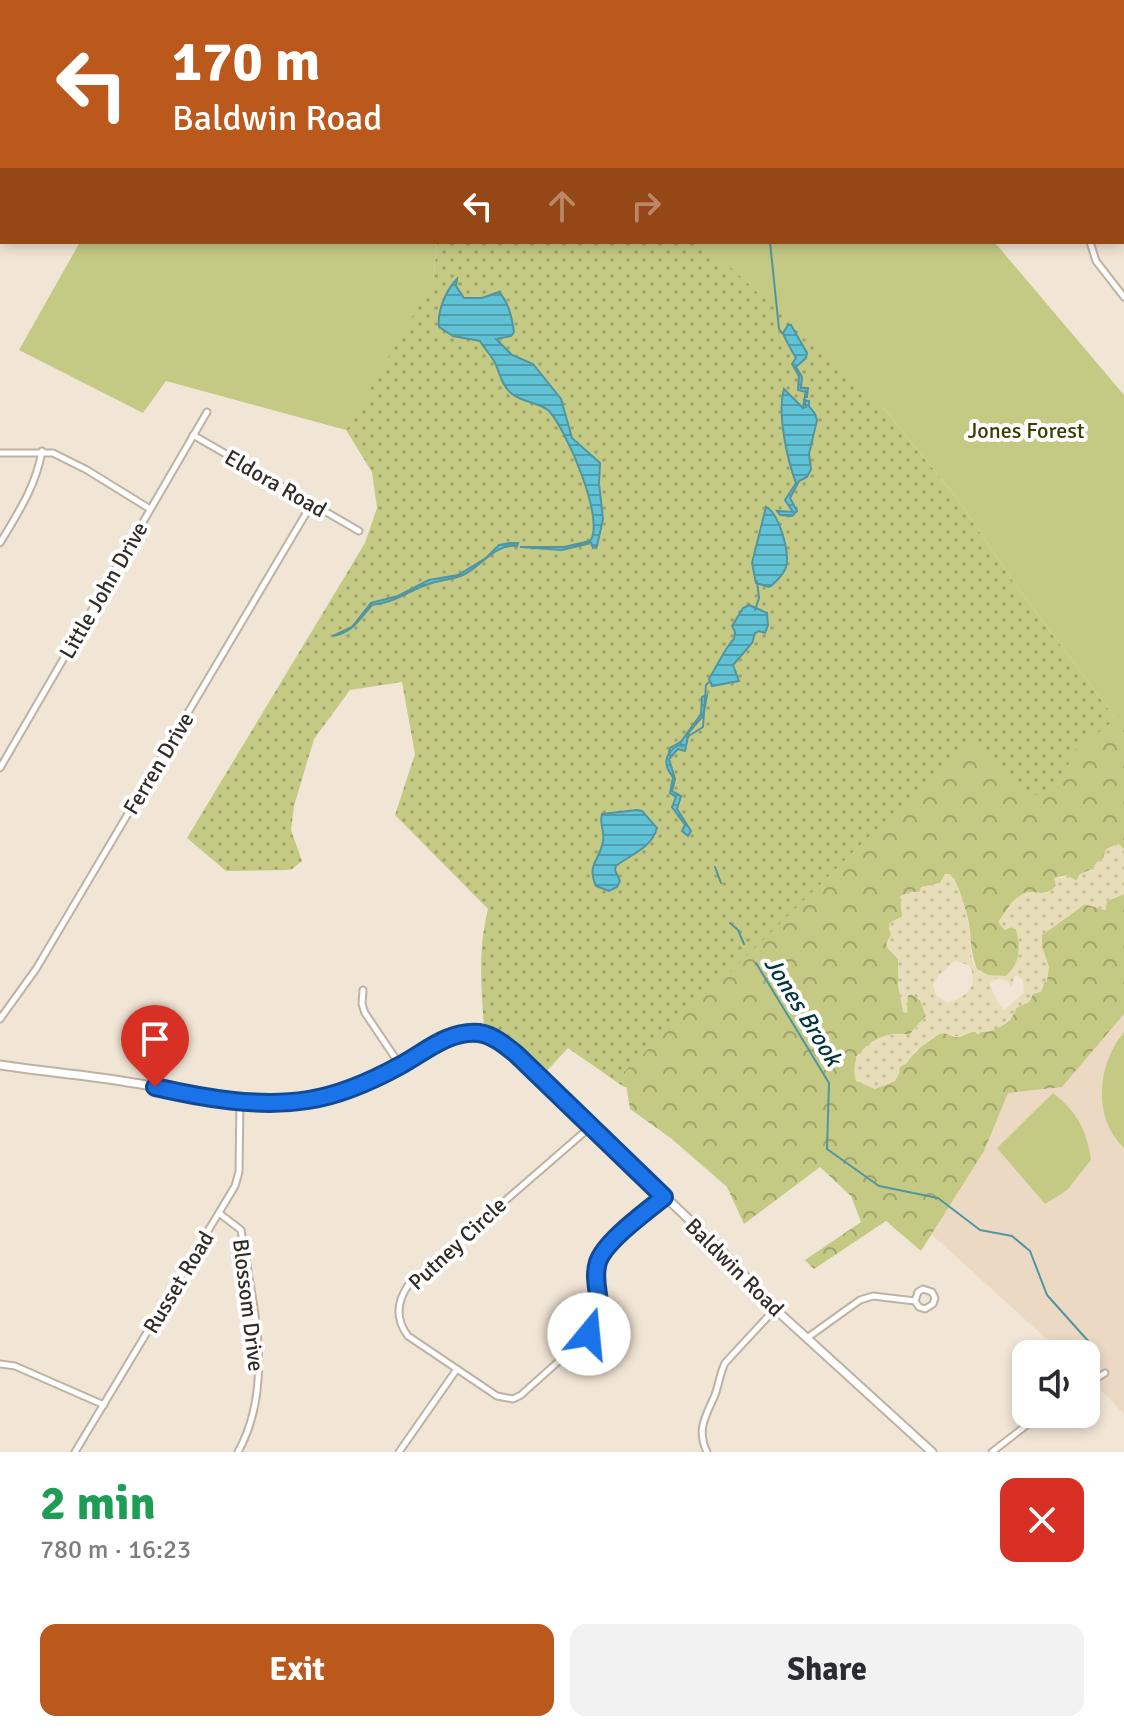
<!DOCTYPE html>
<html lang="en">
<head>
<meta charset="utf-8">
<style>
	body { margin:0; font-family:Signika,sans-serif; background:#f2f2f3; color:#2b2b33; height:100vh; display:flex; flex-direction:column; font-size:30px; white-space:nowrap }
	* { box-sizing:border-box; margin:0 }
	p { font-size:26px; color:#7c7c81 }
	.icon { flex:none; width:44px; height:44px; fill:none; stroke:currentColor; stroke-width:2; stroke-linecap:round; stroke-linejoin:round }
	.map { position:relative; height:1452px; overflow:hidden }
	.details { display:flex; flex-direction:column; background:#fff; flex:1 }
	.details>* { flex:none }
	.hud { position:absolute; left:0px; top:0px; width:1124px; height:244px; box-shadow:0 4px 12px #0003; background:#bb591c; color:#fff; overflow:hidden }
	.tools { position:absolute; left:1012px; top:1340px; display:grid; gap:16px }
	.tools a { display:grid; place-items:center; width:88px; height:88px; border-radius:16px; background:#fff; box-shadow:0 4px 12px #0003; font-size:40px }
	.pin { position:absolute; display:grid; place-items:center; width:68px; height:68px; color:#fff; margin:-82px -34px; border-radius:50% 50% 50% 0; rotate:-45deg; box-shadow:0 0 8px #0007 }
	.pin .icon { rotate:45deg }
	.me { position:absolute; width:88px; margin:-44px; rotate:17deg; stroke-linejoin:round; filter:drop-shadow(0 0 6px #0008) }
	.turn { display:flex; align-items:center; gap:28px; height:168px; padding:0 40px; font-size:36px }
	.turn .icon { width:104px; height:104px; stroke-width:2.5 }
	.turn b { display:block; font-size:56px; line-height:68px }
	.lanes { display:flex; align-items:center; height:76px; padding:0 40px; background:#0003; justify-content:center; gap:40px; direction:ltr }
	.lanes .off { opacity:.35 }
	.round { display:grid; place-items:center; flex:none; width:84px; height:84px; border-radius:16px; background:#f2f2f3 }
	.overview { display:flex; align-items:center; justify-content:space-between; height:136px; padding:0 40px }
	h1 { font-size:48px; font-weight:700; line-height:60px; color:#1e9e55 }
	.cta { display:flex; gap:16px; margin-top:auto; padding:16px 40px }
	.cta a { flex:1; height:92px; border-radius:16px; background:#bb591c; color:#fff; font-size:32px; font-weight:700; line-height:92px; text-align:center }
	.cta a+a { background:#f2f2f3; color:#2b2b33 }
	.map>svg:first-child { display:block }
</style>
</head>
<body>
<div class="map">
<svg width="1124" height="1452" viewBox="0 0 1124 1452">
	<defs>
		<pattern id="grass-dots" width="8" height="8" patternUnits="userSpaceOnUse" patternTransform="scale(2)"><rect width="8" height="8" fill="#c4ca84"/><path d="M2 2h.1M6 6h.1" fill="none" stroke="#a0a46c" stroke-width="1.8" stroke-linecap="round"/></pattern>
		<pattern id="forest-crowns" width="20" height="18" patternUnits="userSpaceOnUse" patternTransform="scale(2)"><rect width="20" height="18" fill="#c4ca84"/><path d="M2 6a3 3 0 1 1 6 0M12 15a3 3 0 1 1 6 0" fill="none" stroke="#a0a46c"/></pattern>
		<pattern id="sand-dots" width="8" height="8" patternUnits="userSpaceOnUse" patternTransform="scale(2)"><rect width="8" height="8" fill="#e7ddb8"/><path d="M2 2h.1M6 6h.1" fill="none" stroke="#c7be9e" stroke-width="1.8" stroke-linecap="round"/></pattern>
		<pattern id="water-rules" width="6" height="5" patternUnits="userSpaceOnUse" patternTransform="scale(2)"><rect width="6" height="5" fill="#60c2d5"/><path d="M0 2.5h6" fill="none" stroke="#509ead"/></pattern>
	</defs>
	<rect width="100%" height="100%" fill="#f1e5d5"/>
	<!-- built -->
	<polygon fill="#ebd9c4" points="1124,941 1124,1414 1086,1375 1086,1354 1063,1354 895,1201"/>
	<!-- grass -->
	<path fill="url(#grass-dots)" d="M437 242H710L735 261 885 410 956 497 1015 584 1124 730V758L646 1089 624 1087 568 1048 542 1076 484 1026C481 985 478 949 488 909L395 815 415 754 402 682 350 690 314 739 294 806 291 830 302 861 292 869 286 870 226 871 187 838 365 543 377 508 372 472 346 430 419 289 433 281Z"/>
	<!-- forest -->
	<path fill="url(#forest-crowns)" d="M1124 713V849L1118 844C1109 848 1109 853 1103 859 1094 869 1084 872 1076 881L1067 875 1055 878 1056 886C1044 898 1037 890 1024 893L1012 902 999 922 1005 930 1011 927 1016 929C1022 945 1020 966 1006 976L991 977 977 969C972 956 971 946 970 932 969 914 960 894 954 878L903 896 902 917 893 921 889 928 891 934 887 947 898 959 900 995 907 1009V996L911 994 920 1000 926 1016 909 1035C887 1030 870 1041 856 1057L861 1082 877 1088 895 1081 898 1068C913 1059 923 1039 941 1033 948 1032 953 1038 959 1037 963 1036 967 1033 971 1032 988 1030 1010 1030 1016 1008L1029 1002 1033 994 1042 989 1049 967 1042 947V935L1085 904 1105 910 1107 901 1124 894V1014L1062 1087 1008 1093 984 1151 921 1251 886 1221 814 1269 805 1260 861 1222 851 1196 820 1167 744 1224 727 1187 672 1139 630 1109 624 1072 721 981 972 736 1024 798 1058 789 1074 751Z"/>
	<!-- sand -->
	<path fill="url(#sand-dots)" fill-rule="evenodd" d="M1118 844 1124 849V894L1107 901 1105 910 1085 904 1042 935V947L1049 967 1047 981 1042 985 1041 992 1033 994 1029 1002 1016 1008C1012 1022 995 1033 981 1032L978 1035 975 1031 959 1037 944 1033 938 1035 915 1051 907 1063 899 1068 900 1072 895 1081 875 1089 856 1081C846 1050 882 1029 910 1035L926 1016 920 1000 911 994H908L907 1013 903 1012 898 986V959L886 944 891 934 889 923 902 917 900 896 911 892H919L921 887 940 883 945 874H950C960 884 968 917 970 933 972 943 968 959 977 969 984 977 997 975 1006 976 1020 965 1021 945 1016 929L1011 927 1005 930 998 922 1012 902 1024 893C1038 890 1043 899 1056 886L1054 878H1062L1067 875 1076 881 1080 874 1092 869 1097 862 1103 859 1106 849ZM954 961 969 965C980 986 966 997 947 1003L936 995 933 985 938 976ZM1017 975 1023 980 1024 993 1004 1010 996 1000 990 984 995 979 1007 980 1012 988 1014 977Z"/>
	<!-- park -->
	<g fill="#c4ca84">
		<polygon points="402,0 900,0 400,2"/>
		<polygon points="80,242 437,242 433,281 346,430 166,381 143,413 19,350"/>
		<polygon points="697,242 996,244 1124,395 1124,730 1015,584 956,497 885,410 730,267"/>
		<path d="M1124 1032V1148C1092 1118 1097 1064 1124 1032Z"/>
		<path d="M1053 1093C1078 1113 1086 1129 1091 1160L1067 1190 1045 1204 997 1148Z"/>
	</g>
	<!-- water -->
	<g fill="url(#water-rules)" stroke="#5295a0" stroke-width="2">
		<path d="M457 279 456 286 464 298H482L499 292C509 303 512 318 514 332L511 336 496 339 512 355 533 364 561 399 572 438 600 463 599 483 603 519 597 546 593 548 591 543 562 550 520 547H564L590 541C606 521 566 429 549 411 539 402 522 403 511 393 501 385 500 372 494 361 490 354 484 348 480 341L453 336 439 327C437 311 446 290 457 279Z"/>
		<path d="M788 325H791L807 353 806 358 796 367 802 377 801 388H808L807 397H805L806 392 798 390 799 376 792 364 796 358C794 355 784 337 783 333Z"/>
		<path d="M784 389 803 408 806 407 804 400 809 401V406L815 414 817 420 809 454 811 469 807 477 799 481 790 498 797 511 792 516 780 515 777 511 793 512 785 500 796 483C787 459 777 413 784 389Z"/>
		<path d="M766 507C779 513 790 552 786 567 784 574 774 584 769 587L756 583 752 563Z"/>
		<path d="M510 543H518L517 546C495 543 482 566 463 575 453 579 442 580 432 583 411 589 395 603 372 605 359 620 353 632 333 636L352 627 371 603 398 596 429 580 458 575 486 558 499 545Z"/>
		<path d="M749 605 767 613 768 625 765 633 759 631 755 633 752 643 733 665 739 681 712 686 709 679C715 669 727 645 734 639L735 632 732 626 743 608Z"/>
		<path d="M707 695 703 716 689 732 685 751 678 749 669 759 675 779 672 791 681 796 677 809 691 831 688 836 682 831 685 825 672 807 676 797 670 793 673 777C663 765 664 754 678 745L682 746 680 743 701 714 702 697Z"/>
		<path d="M637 810 642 811 657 828C651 849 631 854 616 866L615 870 620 881 617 887 609 891 596 886C586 864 600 861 603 841 605 831 599 824 602 814Z"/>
	</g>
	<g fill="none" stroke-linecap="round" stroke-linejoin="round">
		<!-- stream -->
		<g stroke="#5295a0" stroke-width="2">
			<polyline points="908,2 910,0"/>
			<polyline points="770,242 779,329 783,334"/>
			<polyline points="803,408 806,391"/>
			<polyline points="755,610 759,598 757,581"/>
			<polyline points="687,737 703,727 706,685 709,682"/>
			<polyline points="669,752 670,748 682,741"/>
			<polyline points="715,867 721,883"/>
			<polyline points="730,923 738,930 744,944"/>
			<polyline points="756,963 829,1083 827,1149 879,1186 938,1198 980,1230 1012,1236 1030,1251 1047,1295 1098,1352"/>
		</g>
		<!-- river -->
		<g stroke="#60c2d5" stroke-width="12">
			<polyline points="974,0 978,2"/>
			<polyline points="1122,24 1124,23"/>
		</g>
		<defs>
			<g id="street">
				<polyline points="331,0 331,2"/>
				<polyline points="10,2 14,0"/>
				<polyline points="0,8 2,7"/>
				<polyline points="1122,149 1124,145"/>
				<polyline points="0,198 2,196"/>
				<polyline points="1090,242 1096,261 1124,297"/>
				<polyline points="193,435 359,531"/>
				<polyline points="0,453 53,453 87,470 150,509"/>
				<path d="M0 543C18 513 36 486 42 451"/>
				<polyline points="0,768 207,412"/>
				<polyline points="363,990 362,1004 365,1013 400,1065"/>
				<polyline points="0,1019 36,969 311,505"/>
				<path d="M589 1128 409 1284C397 1301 395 1319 408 1336L497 1396 513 1399 521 1395 589 1334C610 1304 590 1289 598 1262 605 1241 646 1212 664 1197"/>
				<path d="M219 1213 241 1230C252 1303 276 1383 238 1452"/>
				<polyline points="807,1338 860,1300 873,1296 915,1301 919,1307 925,1309 933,1304 935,1298 932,1292 923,1289 918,1292 915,1301"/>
				<polyline points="0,1364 15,1366 104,1405"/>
				<polyline points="1086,1385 1105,1373"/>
				<polyline points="75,1452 235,1186 239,1172 240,1100"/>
				<polyline points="399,1452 457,1369"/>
				<path d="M707 1452C696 1429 706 1416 715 1395 719 1384 720 1373 725 1363L775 1309"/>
				<polyline points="992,1452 1041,1414"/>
			</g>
			<path id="secondary" d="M0 1065C45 1072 90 1075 134 1083 193 1092 257 1112 317 1099 365 1088 408 1061 450 1036L460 1033H483L508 1047 720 1249 775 1309 932 1452"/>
		</defs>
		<!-- street casing -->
		<use href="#street" stroke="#beb2a3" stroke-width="9"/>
		<!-- secondary casing -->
		<use href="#secondary" stroke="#beb2a3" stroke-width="11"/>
		<!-- street -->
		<use href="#street" stroke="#fff" stroke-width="5"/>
		<!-- secondary -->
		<use href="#secondary" stroke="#fff" stroke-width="7"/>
	</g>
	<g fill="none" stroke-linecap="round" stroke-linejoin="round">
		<defs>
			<path id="route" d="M155 1087C203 1098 259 1108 308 1100 341 1095 372 1081 401 1065 425 1052 449 1030 479 1033 493 1035 505 1045 516 1054L664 1197C646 1212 605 1241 598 1262 590 1288 610 1305 589 1334"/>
		</defs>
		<!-- route casing -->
		<use href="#route" stroke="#114b97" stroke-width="20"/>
		<!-- route -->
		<use href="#route" stroke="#1a73e8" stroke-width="14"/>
	</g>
	<g text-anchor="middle" stroke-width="8" stroke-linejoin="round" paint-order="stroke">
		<!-- park labels -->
		<g font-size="22" fill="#3b3d02" stroke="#fff">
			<text x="1026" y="438">Jones Forest</text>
		</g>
		<!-- street labels -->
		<g font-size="22" fill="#312c26" stroke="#fff">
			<text transform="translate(276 483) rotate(30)" y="8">Eldora Road</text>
			<text transform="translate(103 590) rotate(-60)" y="8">Little John Drive</text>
			<text transform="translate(158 763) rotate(-59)" y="8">Ferren Drive</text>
			<text transform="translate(457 1243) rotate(-43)" y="8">Putney Circle</text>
			<text transform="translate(735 1267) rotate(45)" y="8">Baldwin Road</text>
			<text transform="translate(178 1282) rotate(-59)" y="8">Russet Road</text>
			<text transform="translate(249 1305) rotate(83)" y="8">Blossom Drive</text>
		</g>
		<!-- water labels -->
		<g font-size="24" font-style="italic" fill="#03343c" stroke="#fff">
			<text transform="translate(803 1011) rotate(58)" y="8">Jones Brook</text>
		</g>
	</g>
</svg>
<div class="tools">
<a><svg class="icon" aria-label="sound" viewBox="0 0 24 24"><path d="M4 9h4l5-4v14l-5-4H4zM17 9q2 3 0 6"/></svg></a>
</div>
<div class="pin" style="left:155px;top:1087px;background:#d93025"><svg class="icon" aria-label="arrive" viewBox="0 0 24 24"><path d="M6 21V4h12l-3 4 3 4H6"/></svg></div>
<svg class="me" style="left:589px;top:1334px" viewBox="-20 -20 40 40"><circle r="19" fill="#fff"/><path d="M0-13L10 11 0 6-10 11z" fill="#1a73e8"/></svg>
<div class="hud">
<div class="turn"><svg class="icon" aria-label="left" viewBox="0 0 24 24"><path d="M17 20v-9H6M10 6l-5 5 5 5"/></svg><div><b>170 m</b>Baldwin Road</div></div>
<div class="lanes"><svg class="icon" aria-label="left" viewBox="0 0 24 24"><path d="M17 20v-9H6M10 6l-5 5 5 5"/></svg><svg class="icon off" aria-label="ahead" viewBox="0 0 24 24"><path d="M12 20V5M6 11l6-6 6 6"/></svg><svg class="icon off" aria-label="right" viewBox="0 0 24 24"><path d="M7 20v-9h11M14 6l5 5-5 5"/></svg></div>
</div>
</div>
<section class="details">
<div class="overview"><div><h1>2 min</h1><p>780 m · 16:23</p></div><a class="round" style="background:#d93025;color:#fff"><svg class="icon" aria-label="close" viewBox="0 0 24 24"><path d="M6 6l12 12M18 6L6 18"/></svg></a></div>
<div class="cta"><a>Exit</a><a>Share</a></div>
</section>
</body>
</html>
